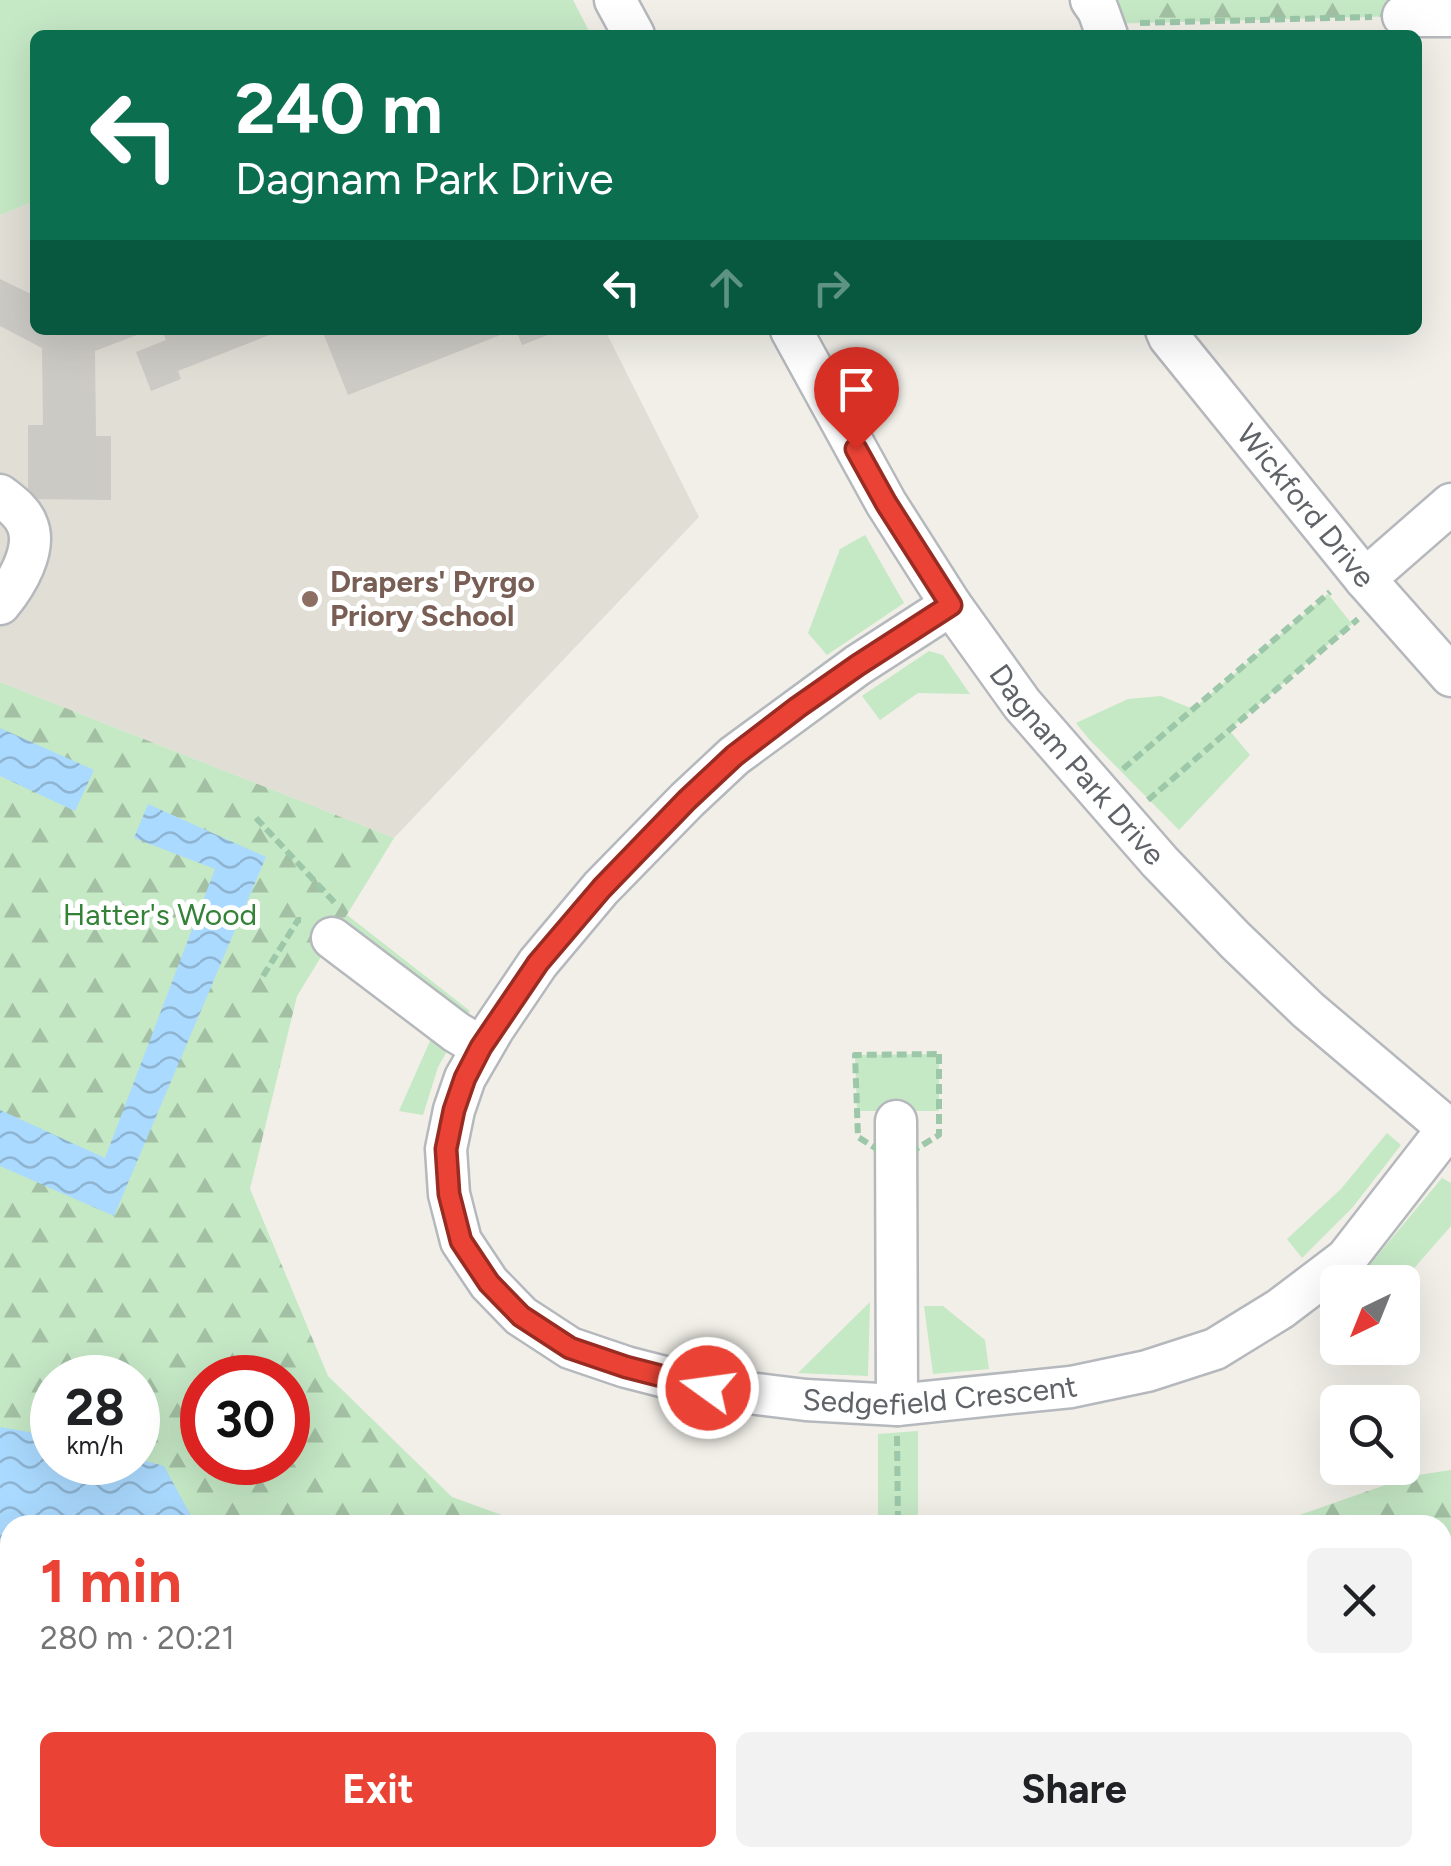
<!DOCTYPE html>
<html lang="en">
<head>
<meta charset="utf-8">
<style>
	body { margin:0; font-family:Figtree,sans-serif; background:#f2f2f2; color:#202124; height:100vh; display:flex; flex-direction:column; font-size:38px; white-space:nowrap }
	* { box-sizing:border-box; margin:0 }
	p { font-size:32px; color:#757577 }
	.icon { flex:none; width:55px; height:55px; fill:none; stroke:currentColor; stroke-width:2; stroke-linecap:round; stroke-linejoin:round }
	.map { position:relative; flex:1; overflow:hidden }
	.side { position:absolute; left:0px; top:1515px; width:1452px; height:352px; display:flex; flex-direction:column; background:#fff; border-radius:30px 30px 0 0; box-shadow:0 10px 40px #0002 }
	.side>* { flex:none }
	.top-card { position:absolute; left:30px; top:30px; width:1392px; height:305px; border-radius:15px; box-shadow:0 10px 40px #0002; background:#0b6e4f; color:#fff; overflow:hidden }
	.needle { width:65px; rotate:223deg }
	.fabs { position:absolute; left:1320px; top:1265px; display:grid; gap:20px }
	.fabs a { display:grid; place-items:center; width:100px; height:100px; border-radius:15px; background:#fff; box-shadow:0 10px 40px #0002; font-size:50px }
	.speed { position:absolute; left:30px; top:1355px; display:flex; gap:20px; font-size:50px; font-weight:700; text-align:center }
	.speed>* { display:grid; place-content:center; width:130px; height:130px; border-radius:50%; background:#fff; box-shadow:0 10px 40px #0002; line-height:1 }
	.speed small { font-size:25px; font-weight:400 }
	.speed .limit { border:15px solid #d22; background:#fff; color:#111 }
	.pin { position:absolute; display:grid; place-items:center; width:85px; height:85px; color:#fff; margin:-102px -42px; border-radius:50% 50% 50% 0; rotate:-45deg; box-shadow:0 0 10px #0007 }
	.pin .icon { rotate:45deg }
	.me { position:absolute; width:110px; margin:-55px; rotate:284deg; stroke-linejoin:round; filter:drop-shadow(0 0 8px #0008) }
	.turn { display:flex; align-items:center; gap:35px; height:210px; padding:0 40px; font-size:45px }
	.turn .icon { width:130px; height:130px; stroke-width:2.5 }
	.turn b { display:block; font-size:70px; line-height:85px }
	.lanes { display:flex; align-items:center; height:95px; padding:0 40px; background:#0003; justify-content:center; gap:50px; direction:ltr }
	.lanes .off { opacity:.35 }
	.round { display:grid; place-items:center; flex:none; width:105px; height:105px; border-radius:15px; background:#f2f2f2 }
	.headline { display:flex; align-items:center; justify-content:space-between; height:170px; padding:0 40px }
	h1 { font-size:60px; font-weight:700; line-height:75px; color:#ea4335 }
	.primary-button { display:flex; gap:20px; margin-top:auto; padding:20px 40px }
	.primary-button a { flex:1; height:115px; border-radius:15px; background:#ea4335; color:#fff; font-size:40px; font-weight:700; line-height:115px; text-align:center }
	.primary-button a+a { background:#f2f2f2; color:#202124 }
	.map>svg:first-child { display:block }
</style>
</head>
<body>
<div class="map">
<svg width="1451" height="1866" viewBox="0 0 1451 1866">
	<defs>
		<pattern id="forest-firs" width="22" height="20" patternUnits="userSpaceOnUse" patternTransform="scale(2.5)"><rect width="22" height="20" fill="#c5e8c5"/><path d="M5 1l3.5 6h-7zM16 11l3.5 6h-7z" fill="#a3c0a4"/></pattern>
		<pattern id="water-waves" width="16" height="10" patternUnits="userSpaceOnUse" patternTransform="scale(2.5)"><rect width="16" height="10" fill="#aadaff"/><path d="M0 5q4-4 8 0t8 0" fill="none" stroke="#8eb4d2"/></pattern>
	</defs>
	<rect width="100%" height="100%" fill="#f1efe8"/>
	<!-- education -->
	<polygon fill="#e1ded6" points="35,201 35,330 605,330 699,517 394,838 0,682 0,215"/>
	<!-- grass -->
	<g fill="#c5e8c5">
		<polygon points="0,0 573,0 591,35 35,35 35,201 0,215"/>
		<polygon points="865,535 904,603 827,655 808,633 840,549"/>
		<polygon points="1328,594 1352,624 1229,730 1250,755 1179,830 1088,738 1076,723 1128,699 1161,696 1193,709"/>
		<polygon points="929,651 943,655 970,694 918,693 880,720 862,696"/>
		<polygon points="347,915 470,1011 438,1067 423,1115 399,1111 442,1014 332,938"/>
		<polygon points="939,1054 939,1111 857,1111 855,1055"/>
		<polygon points="1387,1133 1401,1145 1352,1208 1302,1258 1287,1239 1341,1189"/>
		<polygon points="1442,1178 1451,1183 1451,1226 1402,1282 1360,1282 1357,1280"/>
		<polygon points="870,1302 868,1376 798,1373"/>
		<polygon points="924,1306 943,1306 985,1340 989,1369 933,1374"/>
		<polygon points="918,1431 918,1525 878,1525 878,1434"/>
	</g>
	<!-- forest -->
	<g fill="url(#forest-firs)" fill-rule="evenodd">
		<polygon points="1091,0 1451,0 1403,16 1104,24"/>
		<path d="M0 682 394 838 297 996 250 1189 328 1376 452 1497 529 1525H10V1858H1442V1525H1271L1411 1476 1451 1470V1866H0ZM52 1378H138V1462H52ZM202 1378H288V1462H202Z"/>
	</g>
	<!-- water -->
	<g fill="url(#water-waves)">
		<polygon points="0,728 94,770 75,811 0,776"/>
		<polygon points="148,804 266,857 114,1216 0,1166 0,1110 105,1158 215,869 134,838"/>
		<polygon points="0,1427 52,1436 52,1462 138,1462 138,1459 164,1466 196,1525 10,1525 10,1594 0,1595"/>
	</g>
	<!-- building -->
	<g fill="#cccac5">
		<polygon points="0,279 35,296 35,330 150,330 95,351 96,436 111,436 111,500 28,499 28,425 43,425 42,348 0,326"/>
		<polygon points="162,330 282,330 178,371 181,379 151,391 136,352 166,340"/>
		<polygon points="322,330 513,330 348,395"/>
		<polygon points="516,330 561,330 522,345"/>
	</g>
	<g fill="none" stroke-linecap="round" stroke-linejoin="round">
		<defs>
			<g id="minor">
				<polyline points="615,0 634,35"/>
				<polyline points="1091,0 1098,10 1107,35"/>
				<polyline points="1403,16 1451,16"/>
				<path id="s1" d="M791 330 886 503 951 605 1022 704 1160 862 1235 940 1308 1010 1451 1131"/>
				<path id="s2" d="M1166 330 1169 337 1365 579 1451 676"/>
				<path d="M0 495C10 503 22 511 27 524 38 549 16 585 0 604"/>
				<polyline points="1365,579 1451,504"/>
				<path id="s3" d="M951 605 858 665 734 756 687 800 601 888 538 963 494 1028 465 1078 454 1110 446 1149 449 1194 461 1241 489 1283 521 1316 570 1348 626 1367 708 1388 806 1400 897 1405 1071 1387 1147 1371 1215 1349 1280 1309 1346 1259 1448 1128"/>
				<polyline points="332,938 456,1032 481,1047"/>
				<polyline points="896,1121 897,1405"/>
			</g>
		</defs>
		<!-- minor casing -->
		<use href="#minor" stroke="#b5b8bc" stroke-width="45"/>
		<!-- path -->
		<g stroke="#9cc7a9" stroke-width="6" stroke-dasharray="10 5" stroke-linecap="butt">
			<polyline points="1140,23 1372,17"/>
			<polyline points="1123,769 1330,592"/>
			<polyline points="1148,800 1358,619"/>
			<polyline points="256,818 335,903"/>
			<polyline points="263,976 298,920 301,920"/>
			<polygon points="939,1054 939,1135 896,1161 858,1137 855,1055"/>
			<polyline points="897,1436 898,1525"/>
			<polyline points="0,1653 10,1655"/>
			<polyline points="1442,1778 1451,1776"/>
			<polyline points="1442,1800 1451,1807"/>
		</g>
		<!-- minor -->
		<use href="#minor" stroke="#fff" stroke-width="40"/>
	</g>
	<g fill="none" stroke-linecap="round" stroke-linejoin="round">
		<defs>
			<polyline id="route" points="708,1388 626,1367 570,1348 521,1316 489,1283 461,1241 449,1194 446,1149 454,1110 465,1078 481,1047 538,963 602,888 687,800 734,756 798,707 858,665 951,605 886,503 856,449"/>
		</defs>
		<!-- route casing -->
		<use href="#route" stroke="#982c22" stroke-width="25"/>
		<!-- route -->
		<use href="#route" stroke="#ea4335" stroke-width="18"/>
	</g>
	<!-- markers -->
	<circle fill="#8d6e63" stroke="#fff" stroke-width="4" cx="310" cy="599" r="10"/>
	<g text-anchor="middle" stroke-width="10" stroke-linejoin="round" paint-order="stroke">
		<!-- street labels -->
		<g font-size="30" fill="#5f6368" stroke="#fff">
			<text dy="10" stroke="none"><textPath href="#s2" startOffset="225">Wickford Drive</textPath></text>
			<text dy="10" stroke="none"><textPath href="#s1" startOffset="522">Dagnam Park Drive</textPath></text>
			<text dy="10" stroke="none"><textPath href="#s3" startOffset="1385">Sedgefield Crescent</textPath></text>
		</g>
		<!-- education labels -->
		<g font-size="30" font-weight="bold" fill="#785e54" stroke="#fff" text-anchor="start">
			<text x="330" y="592">Drapers' Pyrgo<tspan x="330" dy="34">Priory School</tspan></text>
		</g>
		<!-- park labels -->
		<g font-size="30" fill="#348238" stroke="#fff">
			<text x="160" y="925">Hatter's Wood</text>
		</g>
	</g>
</svg>
<div class="fabs">
<a><svg class="needle" viewBox="-14 -14 28 28"><path d="M0-13l5 13h-10z" fill="#e53935"/><path d="M0 13l5-13h-10z" fill="#757577"/></svg></a>
<a><svg class="icon" aria-label="search" viewBox="0 0 24 24"><circle cx="10" cy="10" r="6"/><path d="M15 15l6 6"/></svg></a>
</div>
<div class="speed"><div>28<small>km/h</small></div><div class="limit">30</div></div>
<div class="pin" style="left:856px;top:449px;background:#d93025"><svg class="icon" aria-label="arrive" viewBox="0 0 24 24"><path d="M6 21V4h12l-3 4 3 4H6"/></svg></div>
<svg class="me" style="left:708px;top:1388px" viewBox="-20 -20 40 40"><circle r="17" fill="#ea4335" stroke="#fff" stroke-width="3"/><path d="M0-11L8 9 0 5-8 9z" fill="#fff"/></svg>
<div class="top-card">
<div class="turn"><svg class="icon" aria-label="left" viewBox="0 0 24 24"><path d="M17 20v-9H6M10 6l-5 5 5 5"/></svg><div><b>240 m</b>Dagnam Park Drive</div></div>
<div class="lanes"><svg class="icon" aria-label="left" viewBox="0 0 24 24"><path d="M17 20v-9H6M10 6l-5 5 5 5"/></svg><svg class="icon off" aria-label="ahead" viewBox="0 0 24 24"><path d="M12 20V5M6 11l6-6 6 6"/></svg><svg class="icon off" aria-label="right" viewBox="0 0 24 24"><path d="M7 20v-9h11M14 6l5 5-5 5"/></svg></div>
</div>
<section class="side">
<div class="headline"><div><h1>1 min</h1><p>280 m · 20:21</p></div><a class="round"><svg class="icon" aria-label="close" viewBox="0 0 24 24"><path d="M6 6l12 12M18 6L6 18"/></svg></a></div>
<div class="primary-button"><a>Exit</a><a>Share</a></div>
</section>
</div>
</body>
</html>
